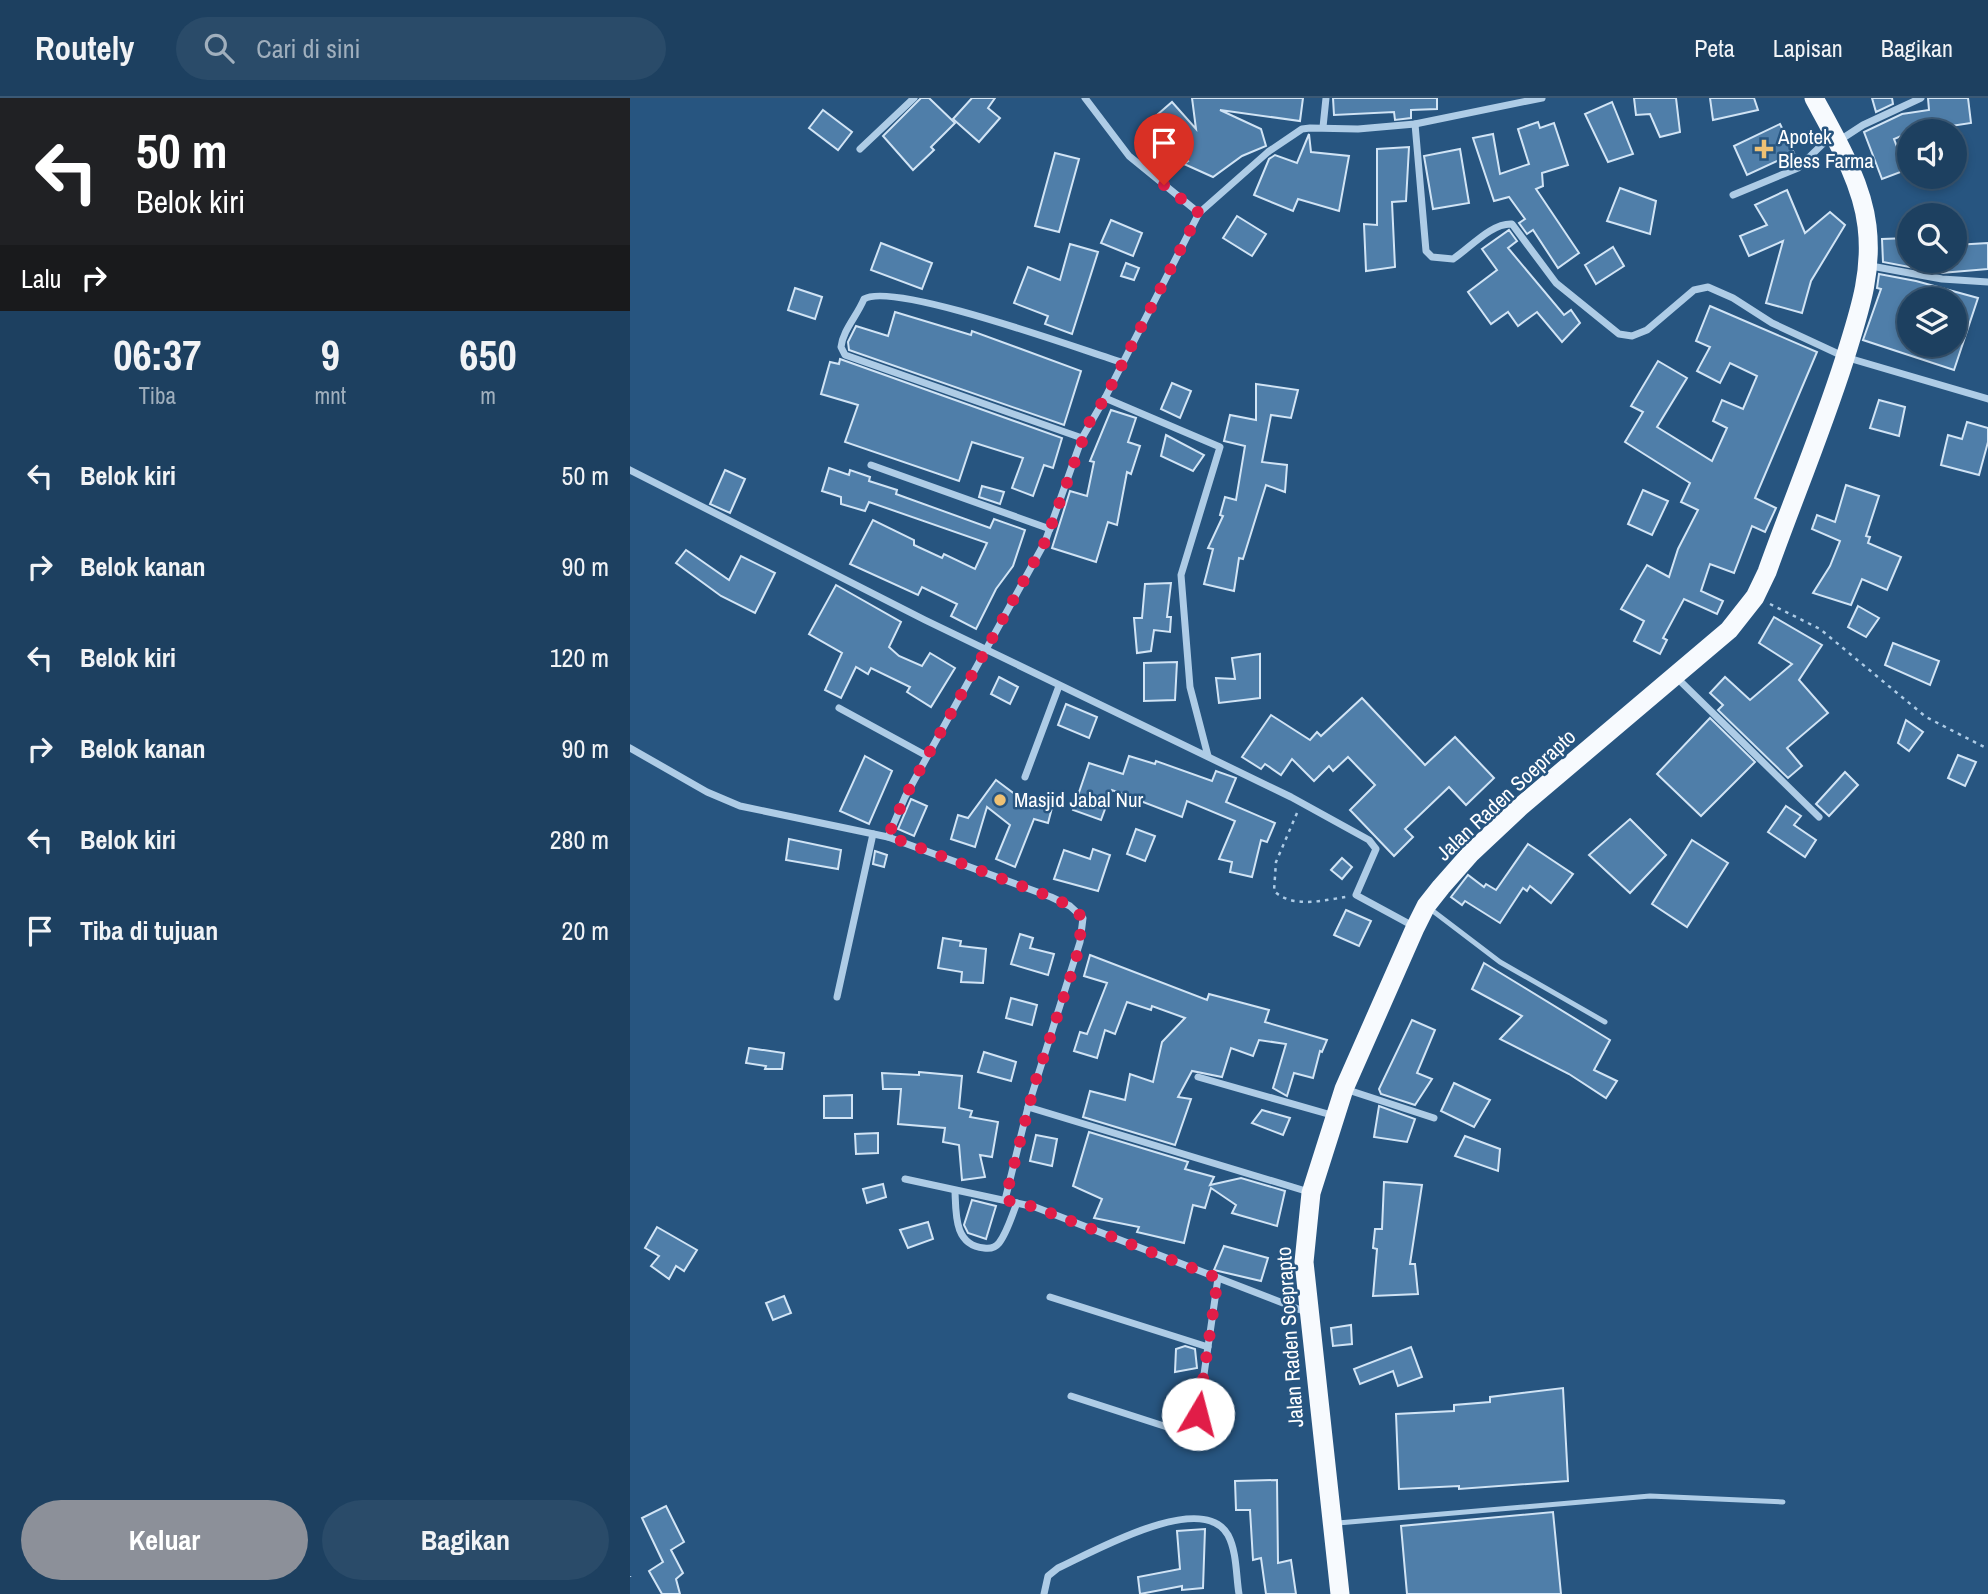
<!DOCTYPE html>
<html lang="id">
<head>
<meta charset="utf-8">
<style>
	body { margin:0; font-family:"Archivo Narrow",sans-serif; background:#2a4b69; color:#f1f3f6; height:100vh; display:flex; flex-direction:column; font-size:26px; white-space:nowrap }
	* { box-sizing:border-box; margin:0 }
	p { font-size:23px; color:#a0afbd }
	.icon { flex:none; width:38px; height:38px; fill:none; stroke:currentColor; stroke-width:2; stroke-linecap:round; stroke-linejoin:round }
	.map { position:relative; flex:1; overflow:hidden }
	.panel { display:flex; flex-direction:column; background:#1d4060; width:630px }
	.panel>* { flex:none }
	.banner { background:#202124; color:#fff; overflow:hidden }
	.controls { position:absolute; left:1267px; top:21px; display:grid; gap:14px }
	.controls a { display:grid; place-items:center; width:70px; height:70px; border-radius:50%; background:#1d4060; box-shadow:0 4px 10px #0003,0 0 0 2px #3b5975; font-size:35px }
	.pin { position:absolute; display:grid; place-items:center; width:60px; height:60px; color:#fff; margin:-72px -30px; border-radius:50% 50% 50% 0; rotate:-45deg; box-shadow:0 0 7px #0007 }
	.pin .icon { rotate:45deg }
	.me { position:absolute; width:77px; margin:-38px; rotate:8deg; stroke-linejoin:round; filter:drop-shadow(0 0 5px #0008) }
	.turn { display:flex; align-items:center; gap:24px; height:147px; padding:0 21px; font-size:32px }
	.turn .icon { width:91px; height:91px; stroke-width:2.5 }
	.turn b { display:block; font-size:49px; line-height:60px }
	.then { display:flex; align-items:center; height:66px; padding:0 21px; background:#0003; gap:14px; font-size:26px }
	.eta { display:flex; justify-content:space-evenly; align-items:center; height:119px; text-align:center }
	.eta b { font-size:42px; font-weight:700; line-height:49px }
	.cta { display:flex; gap:14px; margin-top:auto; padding:14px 21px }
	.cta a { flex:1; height:80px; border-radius:42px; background:#8c9099; color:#fff; font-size:28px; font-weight:700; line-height:80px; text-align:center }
	.cta a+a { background:#2a4b69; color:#f1f3f6 }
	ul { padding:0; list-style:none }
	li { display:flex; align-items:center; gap:21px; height:91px; padding:0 21px }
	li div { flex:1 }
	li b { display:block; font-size:26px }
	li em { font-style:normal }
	header { display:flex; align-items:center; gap:42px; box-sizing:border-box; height:98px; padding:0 35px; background:#1d4060; border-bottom:2px solid #3b5975 }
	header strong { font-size:33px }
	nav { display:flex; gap:38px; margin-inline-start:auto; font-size:24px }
	.search { width:490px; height:63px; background:#2a4b69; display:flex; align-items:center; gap:18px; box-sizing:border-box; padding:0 24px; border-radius:38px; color:#a0afbd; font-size:26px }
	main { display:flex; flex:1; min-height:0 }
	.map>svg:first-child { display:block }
</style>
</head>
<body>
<header>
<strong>Routely</strong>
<div class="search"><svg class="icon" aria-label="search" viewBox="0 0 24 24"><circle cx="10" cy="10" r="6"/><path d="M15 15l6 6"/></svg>Cari di sini</div>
<nav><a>Peta</a><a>Lapisan</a><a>Bagikan</a></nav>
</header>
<main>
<section class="panel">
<div class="banner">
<div class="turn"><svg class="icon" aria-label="left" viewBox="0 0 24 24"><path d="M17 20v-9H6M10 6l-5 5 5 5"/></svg><div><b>50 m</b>Belok kiri</div></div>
<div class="then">Lalu<svg class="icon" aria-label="right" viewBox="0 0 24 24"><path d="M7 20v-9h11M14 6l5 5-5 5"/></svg></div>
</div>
<div class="eta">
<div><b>06:37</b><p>Tiba</p></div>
<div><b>9</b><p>mnt</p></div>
<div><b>650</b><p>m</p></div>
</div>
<ul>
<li><svg class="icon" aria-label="left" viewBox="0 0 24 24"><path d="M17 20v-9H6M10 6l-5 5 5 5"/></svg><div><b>Belok kiri</b></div><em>50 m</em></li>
<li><svg class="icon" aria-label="right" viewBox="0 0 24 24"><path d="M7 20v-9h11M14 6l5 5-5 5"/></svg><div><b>Belok kanan</b></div><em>90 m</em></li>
<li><svg class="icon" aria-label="left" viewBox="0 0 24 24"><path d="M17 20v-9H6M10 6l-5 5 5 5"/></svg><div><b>Belok kiri</b></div><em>120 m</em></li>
<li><svg class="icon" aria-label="right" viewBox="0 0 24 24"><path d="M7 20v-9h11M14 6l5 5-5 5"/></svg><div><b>Belok kanan</b></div><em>90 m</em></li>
<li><svg class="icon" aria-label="left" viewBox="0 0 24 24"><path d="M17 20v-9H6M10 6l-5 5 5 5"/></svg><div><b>Belok kiri</b></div><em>280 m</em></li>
<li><svg class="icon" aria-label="arrive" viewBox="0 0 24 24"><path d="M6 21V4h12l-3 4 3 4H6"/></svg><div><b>Tiba di tujuan</b></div><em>20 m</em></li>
</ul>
<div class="cta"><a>Keluar</a><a>Bagikan</a></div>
</section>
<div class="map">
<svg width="1358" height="1496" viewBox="0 0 1358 1496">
	<rect width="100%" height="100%" fill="#275580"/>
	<!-- building -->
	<g fill="#4f7ea9" stroke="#d1e4f5" stroke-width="2" fill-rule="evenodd">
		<polygon points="291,0 299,0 325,25 301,49 304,52 283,72 253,38"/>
		<polygon points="342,0 365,0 358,10 370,20 349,44 323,21"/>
		<polygon points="562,0 673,0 670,23 590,12 631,31 636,48 612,58 583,79 554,66 558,63 520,23 542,4 566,31"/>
		<polygon points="703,0 807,0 807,11 781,12 781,20 765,22 764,14 704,17"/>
		<polygon points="1004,0 1046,0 1050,34 1030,39 1020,16 1006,17"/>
		<polygon points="1080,0 1124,0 1128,12 1083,22"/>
		<polygon points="1242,0 1262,0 1263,6 1246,14"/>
		<polygon points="1298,0 1338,0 1341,25 1301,31 1300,26 1264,41 1276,72 1252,81 1234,34 1272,16 1299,12"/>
		<polygon points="982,4 1003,56 978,64 955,16"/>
		<polygon points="193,12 222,34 208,52 179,30"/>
		<polygon points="908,24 910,30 924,25 938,67 912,75 913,88 906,91 949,155 928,170 903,132 897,136 889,125 895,121 879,99 864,103 843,40 863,36 870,76 899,66 888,31"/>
		<polygon points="1150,26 1164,55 1117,77 1104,48"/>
		<polygon points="679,36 681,54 719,58 709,113 668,101 663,113 624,97 639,61 645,57 667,65"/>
		<polygon points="779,49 776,103 762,104 765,169 736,173 734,126 747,127 747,51"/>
		<polygon points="830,51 839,105 803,111 794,58"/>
		<polygon points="425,55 449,61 429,134 405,128"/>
		<polygon points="990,90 1026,103 1020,136 977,123"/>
		<polygon points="1157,92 1175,135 1200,114 1215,127 1181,183 1172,215 1136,205 1153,143 1119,158 1110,138 1137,127 1125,107"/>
		<polygon points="607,118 636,136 622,158 593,140"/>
		<polygon points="481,122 512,135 503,158 471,145"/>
		<polygon points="879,132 887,143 878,150 934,217 941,212 950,225 932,244 907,214 888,228 878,214 861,226 838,194 867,172 852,151"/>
		<polygon points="1279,140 1279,163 1325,163 1325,147 1358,145 1358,171 1311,175 1253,164 1252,141"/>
		<polygon points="251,145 302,165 292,191 241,172"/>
		<polygon points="440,146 468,154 442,236 415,226 418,218 384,205 398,169 430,182"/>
		<polygon points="983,149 994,168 966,186 955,167"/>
		<polygon points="496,165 509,170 504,182 491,178"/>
		<path d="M1249 176 1286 183 1348 200 1324 272 1233 242 1251 191 1247 190ZM1279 201H1325V247H1279Z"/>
		<polygon points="165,190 192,199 185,221 158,212"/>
		<polygon points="1080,208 1187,254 1125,400 1146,410 1135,434 1122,428 1104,475 1080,466 1071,493 1093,503 1087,516 1054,501 1033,540 1037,542 1030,556 1004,543 1014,523 991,511 1017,467 1039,479 1048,451 1068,412 1051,404 1060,385 995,344 1013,314 1001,308 1028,263 1057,280 1027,329 1082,363 1097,330 1083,323 1092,302 1113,311 1127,278 1100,265 1090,285 1067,273 1080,249 1066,243"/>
		<polygon points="265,214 341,237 342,233 451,273 434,327 219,252 218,244 226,228 258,238"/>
		<polygon points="210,261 432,340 423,370 414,367 403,398 382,390 393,360 342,344 329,383 215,344 228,307 191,296 200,264 209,266"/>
		<polygon points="542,285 561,293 550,320 531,311"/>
		<polygon points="626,286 668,292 661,320 641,317 632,364 657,367 655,394 636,387 613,461 609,460 604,493 574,486 583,451 578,450 593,418 590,417 595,399 606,402 615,348 594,343 600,317 626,322"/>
		<polygon points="1249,302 1275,309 1269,338 1240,330"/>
		<polygon points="481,312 506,320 498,344 510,348 501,376 497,374 487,427 478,424 466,464 422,450 440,393 457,398 464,364 460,363"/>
		<polygon points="1337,324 1358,330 1358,344 1349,377 1311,367 1318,337 1332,341"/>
		<polygon points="536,337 574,357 563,373 531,358"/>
		<polygon points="199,370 219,377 220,372 240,379 239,383 267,392 266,396 360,430 364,421 395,432 383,468 366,491 346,531 321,518 327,506 292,489 288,497 220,466 243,422 284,442 284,447 312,460 314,456 345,471 357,445 239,404 235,413 211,406 211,399 192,393"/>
		<polygon points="95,372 115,381 100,415 80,406"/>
		<polygon points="1216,387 1249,398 1236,438 1240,439 1238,445 1271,459 1257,492 1232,481 1221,507 1183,495 1200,468 1210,443 1182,431 1187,417 1205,424"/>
		<polygon points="352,388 374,394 370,406 349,399"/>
		<polygon points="1013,392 1038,403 1022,437 998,426"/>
		<polygon points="56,452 99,482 111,458 145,475 125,515 91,498 46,465"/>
		<polygon points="541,485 537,519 541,519 540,534 524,532 521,553 507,555 504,520 512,520 515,486"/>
		<polygon points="206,487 271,524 259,549 269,558 292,568 300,555 325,570 301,609 277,594 280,589 241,570 238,576 226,569 211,600 195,592 212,555 179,536"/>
		<polygon points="1228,508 1249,520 1236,539 1218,529"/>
		<polygon points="1144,519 1192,547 1169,582 1198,615 1157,650 1172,668 1158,680 1088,612 1093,607 1080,595 1095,579 1120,602 1162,566 1129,545"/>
		<polygon points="1263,545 1309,563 1300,587 1255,567"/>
		<polygon points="630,556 630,600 589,605 586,580 605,581 602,560"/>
		<polygon points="547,564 545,602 514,603 514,565"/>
		<polygon points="369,579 388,589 380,606 361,596"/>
		<polygon points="732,600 795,667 825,639 864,680 836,707 819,689 775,731 783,739 764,758 720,712 745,687 718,659 703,673 699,668 684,683 662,661 651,677 635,666 631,671 612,659 641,617 680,642 687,634 691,638"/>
		<polygon points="436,606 467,619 459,640 428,627"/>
		<polygon points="1080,620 1125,664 1071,718 1027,676"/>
		<polygon points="1276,622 1293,634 1279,653 1268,645"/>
		<polygon points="1328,657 1346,664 1335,688 1318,680"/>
		<polygon points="235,658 262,673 239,726 210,713"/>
		<polygon points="499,658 525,666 526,663 582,683 586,673 606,680 596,704 645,725 637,744 631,742 622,779 600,774 602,764 589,761 605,723 557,703 552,719 482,692 471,722 443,712 459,665 493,676"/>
		<polygon points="1215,674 1228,687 1199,718 1186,706"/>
		<polygon points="366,682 398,706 400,699 423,706 418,725 404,721 385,769 366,761 380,727 357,709 345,749 321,741 328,717 338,720"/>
		<polygon points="281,701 297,708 284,738 268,731"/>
		<polygon points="1156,708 1171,718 1164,727 1186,742 1175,759 1138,734"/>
		<polygon points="1000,721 1036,757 1000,795 959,757"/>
		<polygon points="506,731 525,738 515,763 497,756"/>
		<polygon points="159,741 211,752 208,771 156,762"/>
		<polygon points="1062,742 1098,765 1057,829 1022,806"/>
		<polygon points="898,746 943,776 921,805 900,788 897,793 893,790 870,825 835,803 832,807 821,799 838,777 854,789 856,786 866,792"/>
		<polygon points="463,751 480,757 468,793 424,781 434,752 460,761"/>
		<polygon points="245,753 257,757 254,769 243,766"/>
		<polygon points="712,760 722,769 712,781 701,772"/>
		<polygon points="716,812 741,823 729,848 704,837"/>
		<polygon points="390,836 403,840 400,850 424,856 418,877 381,866"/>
		<polygon points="313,840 331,843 330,848 356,851 353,885 331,884 332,874 308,870"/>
		<polygon points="460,857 577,902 579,896 639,912 635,924 697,942 692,954 690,953 683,980 664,975 657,998 643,990 656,946 629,942 623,958 601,950 592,979 562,973 548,999 561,1001 545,1047 453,1019 460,993 495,1002 500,976 523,984 532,944 555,920 522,908 521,912 497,904 485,936 475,932 467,960 444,953 450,934 457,936 477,885 454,878"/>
		<polygon points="854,865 980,942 964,972 987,983 976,1000 939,976 870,941 892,918 842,891"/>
		<polygon points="381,900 407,907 402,927 376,920"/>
		<polygon points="782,922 805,932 787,975 802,981 785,1007 751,996 749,991"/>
		<polygon points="119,950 154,955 152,971 135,971 136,968 116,965"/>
		<polygon points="354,954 386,964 381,983 348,974"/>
		<polygon points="289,974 332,978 329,1010 342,1013 340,1019 368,1024 362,1059 350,1057 355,1079 332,1082 329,1047 313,1044 315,1030 268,1026 271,991 253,991 252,975 289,977"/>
		<polygon points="824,985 860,1002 844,1029 811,1013"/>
		<polygon points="222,997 222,1020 194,1020 194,998"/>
		<polygon points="749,1008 785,1021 777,1044 744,1039"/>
		<polygon points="632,1012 660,1020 653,1037 622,1025"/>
		<polygon points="459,1034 558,1064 555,1071 584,1079 580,1087 611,1080 655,1093 647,1128 602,1115 606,1107 581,1090 575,1110 563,1107 554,1145 507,1134 509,1129 464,1120 472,1101 443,1088"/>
		<polygon points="248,1035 248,1055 226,1056 225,1036"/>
		<polygon points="406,1037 427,1041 422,1068 400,1063"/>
		<polygon points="835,1038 870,1051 868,1073 825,1058"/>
		<polygon points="754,1084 792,1087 780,1166 785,1166 788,1196 743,1198 747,1151 743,1150 745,1131 752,1131"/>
		<polygon points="253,1086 256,1099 237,1105 233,1091"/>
		<polygon points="342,1102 366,1108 356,1141 338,1135 334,1127"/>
		<polygon points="298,1124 303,1141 278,1150 270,1132"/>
		<polygon points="27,1129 67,1152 54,1173 46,1168 39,1181 21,1168 29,1158 15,1150"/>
		<polygon points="594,1148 638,1160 631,1183 584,1172"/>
		<polygon points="154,1198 161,1215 143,1222 136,1205"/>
		<polygon points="721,1227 722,1246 703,1248 701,1230"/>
		<polygon points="555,1248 565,1251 567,1270 545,1274 546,1251"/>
		<polygon points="781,1249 792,1279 768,1288 763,1273 730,1286 724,1271"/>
		<polygon points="933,1290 938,1383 829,1391 829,1388 769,1391 766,1316 824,1313 824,1307 860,1304 860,1299"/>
		<polygon points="647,1382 648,1465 661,1462 666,1496 636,1496 631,1460 623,1462 620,1412 606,1412 605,1383"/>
		<polygon points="36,1408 54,1444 41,1452 53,1475 46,1481 50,1496 32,1496 19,1473 33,1464 12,1420"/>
		<polygon points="923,1414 931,1496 777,1496 771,1428"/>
		<polygon points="575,1431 573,1490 552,1492 552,1488 510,1496 508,1479 550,1471 547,1433"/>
	</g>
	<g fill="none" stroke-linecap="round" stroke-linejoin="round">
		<!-- path -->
		<g stroke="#aecce6" stroke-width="2.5" stroke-dasharray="3.5 5" stroke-linecap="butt">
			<polyline points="1140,506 1190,531 1296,619 1358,651"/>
			<path d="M667 715 646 764 644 793C663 811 694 802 716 799"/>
			<polyline points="0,1479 0,1478"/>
		</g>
		<!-- service -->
		<g stroke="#aecce6" stroke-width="5">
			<polyline points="799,810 870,864 975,924"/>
			<polyline points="708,1425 1020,1398 1153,1404"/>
		</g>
		<!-- minor -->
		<g stroke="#aecce6" stroke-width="7">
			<polyline points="455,0 499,58 569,115"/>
			<path d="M785 26 796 153 802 159 823 161C840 150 861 125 882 126L926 185 989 236 1002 238 1017 232 1064 192 1078 189 1103 200 1142 225 1215 259 1358 301"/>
			<polyline points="693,29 696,0"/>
			<polyline points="1210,42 1233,27 1291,0"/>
			<polyline points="230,51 284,0"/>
			<polyline points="1103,97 1168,70 1202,37"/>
			<polyline points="1241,168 1312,181 1358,184"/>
			<polyline points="475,300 590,349 551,477 560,589 578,658"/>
			<path d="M452 340 215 257 211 249C213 232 227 218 234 201 263 183 449 251 491 264"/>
			<polyline points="241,367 420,431"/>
			<polyline points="0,372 295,522 661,699 739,742 746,751 726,797 785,829"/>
			<polyline points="1046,579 1189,719"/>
			<polyline points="209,610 297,658"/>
			<polyline points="0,650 77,694 110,708 258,739 421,799 440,808 453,820 450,844 398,1009 375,1102"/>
			<polyline points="395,679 429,588"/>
			<polyline points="258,739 275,699 415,444 452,340 475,300 569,115 638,54 672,31 680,30 728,31 785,26 912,0"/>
			<polyline points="207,899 243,736"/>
			<polyline points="568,979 705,1018"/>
			<polyline points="715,991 804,1020"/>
			<polyline points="398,1009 679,1094"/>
			<polyline points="275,1081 405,1109 676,1214"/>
			<path d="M325 1093C326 1116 324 1147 354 1150 360 1151 365 1150 369 1145 377 1135 382 1117 387 1105"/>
			<polyline points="420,1199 578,1249"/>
			<polyline points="441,1298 565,1338 588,1180"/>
			<path d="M414 1496 418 1478 428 1470C461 1455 572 1391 598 1437 607 1454 606 1478 609 1496"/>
		</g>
		<!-- trunk -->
		<path stroke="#f7fafe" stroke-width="19" d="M710 1496 674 1164 681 1095 714 991 785 830 796 808 811 789 841 755 890 709 1099 532 1125 499 1137 474C1162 404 1191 335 1214 263 1228 217 1243 177 1237 128 1232 84 1205 39 1184 0"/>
	</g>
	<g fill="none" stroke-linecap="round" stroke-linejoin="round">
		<!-- route -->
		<polyline stroke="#e11d48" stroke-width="12" stroke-dasharray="0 21.6" points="534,87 569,115 475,300 459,325 415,444 275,699 258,738 421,799 440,808 453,820 446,862 405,985 375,1102 405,1109 588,1180 568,1316"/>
	</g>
	<!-- markers -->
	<g fill="#eec174" stroke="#275580" stroke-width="2.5">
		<path d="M1130.5 40.5h7v7h7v7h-7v7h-7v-7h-7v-7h7z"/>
		<circle cx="370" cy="702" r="7"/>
	</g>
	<g text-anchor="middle" stroke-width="5" stroke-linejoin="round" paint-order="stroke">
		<!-- poi labels -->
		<g font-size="21" fill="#fff" stroke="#275580" text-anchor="start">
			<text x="1148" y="46">Apotek<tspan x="1148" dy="24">Bless Farma</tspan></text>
			<text x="384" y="709">Masjid Jabal Nur</text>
		</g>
		<!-- street labels -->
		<g font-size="21" fill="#fff" stroke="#275580">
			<text transform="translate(876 697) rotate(-43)" y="7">Jalan Raden Soeprapto</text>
			<text transform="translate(660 1239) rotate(-94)" y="7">Jalan Raden Soeprapto</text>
		</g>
	</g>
</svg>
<div class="controls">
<a><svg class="icon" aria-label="sound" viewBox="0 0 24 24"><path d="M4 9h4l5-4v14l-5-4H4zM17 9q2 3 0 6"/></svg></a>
<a><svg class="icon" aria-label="search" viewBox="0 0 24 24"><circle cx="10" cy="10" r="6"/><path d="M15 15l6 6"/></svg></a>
<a><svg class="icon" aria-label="layers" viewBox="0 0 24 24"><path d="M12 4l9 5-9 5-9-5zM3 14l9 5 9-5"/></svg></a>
</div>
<div class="pin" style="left:534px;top:87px;background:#d93025"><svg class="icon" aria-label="arrive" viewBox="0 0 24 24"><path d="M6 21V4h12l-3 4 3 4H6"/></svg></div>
<svg class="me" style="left:568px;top:1316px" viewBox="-20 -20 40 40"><circle r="19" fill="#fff"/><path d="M0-13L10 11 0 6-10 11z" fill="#e11d48"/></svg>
</div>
</main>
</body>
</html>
